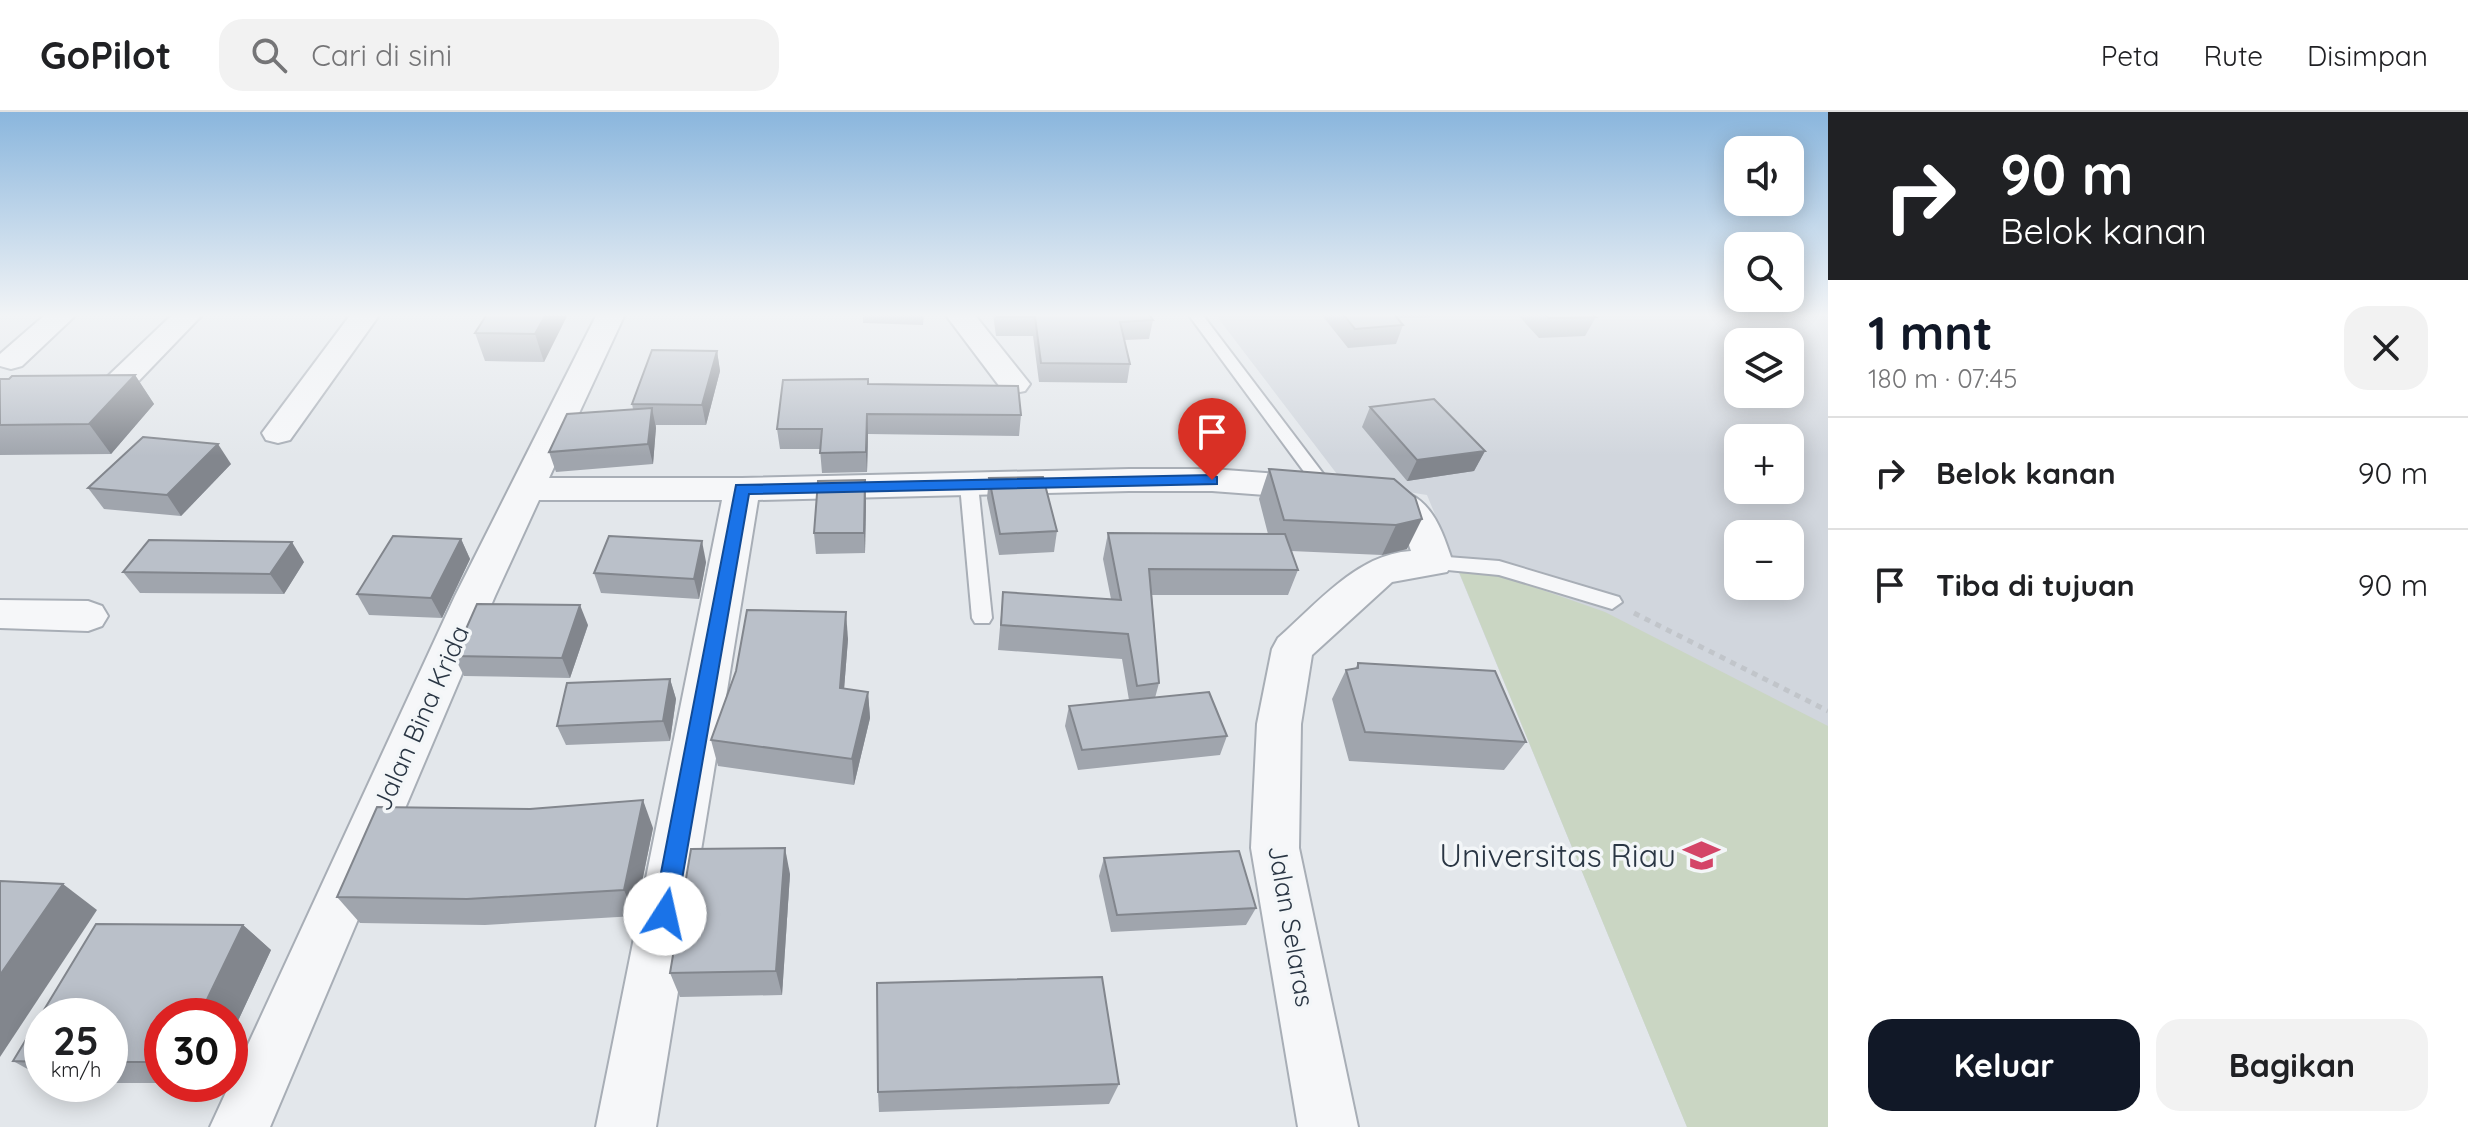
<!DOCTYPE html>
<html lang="id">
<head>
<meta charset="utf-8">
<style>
	body { margin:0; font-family:Quicksand,sans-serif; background:#f2f2f2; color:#202124; height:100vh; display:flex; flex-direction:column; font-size:30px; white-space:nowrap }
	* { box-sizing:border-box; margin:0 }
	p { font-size:26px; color:#757577 }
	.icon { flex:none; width:44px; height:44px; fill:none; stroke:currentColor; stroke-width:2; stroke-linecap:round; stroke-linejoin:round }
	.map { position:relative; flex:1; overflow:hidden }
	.drawer { display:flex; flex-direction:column; background:#fff; width:640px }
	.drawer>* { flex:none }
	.top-card { background:#202124; color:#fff; overflow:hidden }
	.buttons { position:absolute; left:1724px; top:24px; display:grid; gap:16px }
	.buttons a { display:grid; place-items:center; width:80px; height:80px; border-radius:16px; background:#fff; box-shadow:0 4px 20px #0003; font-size:40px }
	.speed { position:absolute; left:24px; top:886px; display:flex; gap:16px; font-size:40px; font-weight:700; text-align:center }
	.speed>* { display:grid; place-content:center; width:104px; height:104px; border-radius:50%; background:#fff; box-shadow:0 4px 20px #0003; line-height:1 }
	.speed small { font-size:20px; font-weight:400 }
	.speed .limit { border:12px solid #d22; background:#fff; color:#111 }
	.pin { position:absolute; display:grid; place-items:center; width:68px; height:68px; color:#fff; margin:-82px -34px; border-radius:50% 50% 50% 0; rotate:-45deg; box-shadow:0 0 8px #0007 }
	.pin .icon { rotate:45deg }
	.me { position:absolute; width:88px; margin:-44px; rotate:10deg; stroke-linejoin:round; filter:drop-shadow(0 0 6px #0008) }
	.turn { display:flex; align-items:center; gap:28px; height:168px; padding:0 40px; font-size:36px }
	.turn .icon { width:104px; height:104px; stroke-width:2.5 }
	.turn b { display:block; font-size:56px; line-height:68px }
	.round { display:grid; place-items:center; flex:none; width:84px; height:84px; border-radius:24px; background:#f2f2f2 }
	.headline { display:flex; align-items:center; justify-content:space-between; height:136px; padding:0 40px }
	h1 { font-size:48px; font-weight:800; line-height:60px; color:#111827 }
	.button { display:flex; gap:16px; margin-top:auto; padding:16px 40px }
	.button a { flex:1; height:92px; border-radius:24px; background:#111827; color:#fff; font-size:32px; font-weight:800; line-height:92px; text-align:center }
	.button a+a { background:#f2f2f2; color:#202124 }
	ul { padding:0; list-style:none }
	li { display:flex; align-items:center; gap:24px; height:112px; padding:0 40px; border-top:2px solid #e0e0e0 }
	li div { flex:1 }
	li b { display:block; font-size:30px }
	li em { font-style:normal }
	header { display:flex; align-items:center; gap:48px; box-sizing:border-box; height:112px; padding:0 40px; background:#fff; border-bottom:2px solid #e0e0e0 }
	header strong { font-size:38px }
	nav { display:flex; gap:44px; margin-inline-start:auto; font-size:28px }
	.search { width:560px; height:72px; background:#f2f2f2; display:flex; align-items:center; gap:20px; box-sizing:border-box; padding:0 28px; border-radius:24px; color:#757577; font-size:30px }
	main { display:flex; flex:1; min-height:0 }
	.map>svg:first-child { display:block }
</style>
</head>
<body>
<header>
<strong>GoPilot</strong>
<div class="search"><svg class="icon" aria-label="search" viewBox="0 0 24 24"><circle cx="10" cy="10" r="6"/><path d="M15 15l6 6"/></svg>Cari di sini</div>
<nav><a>Peta</a><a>Rute</a><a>Disimpan</a></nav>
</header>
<main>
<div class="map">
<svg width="1828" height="1015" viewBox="0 0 1828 1015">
	<rect width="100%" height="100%" fill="#e3e7eb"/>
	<!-- built -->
	<path fill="#d1d6dd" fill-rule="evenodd" d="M1215 202H1828V1015H1687L1427 383 1343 370ZM1738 230H1790V282H1738ZM1738 326H1790V378H1738ZM1738 422H1790V474H1738Z"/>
	<!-- green -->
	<polygon fill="#cad6c3" points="1459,460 1500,463 1605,500 1828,614 1828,1015 1687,1015"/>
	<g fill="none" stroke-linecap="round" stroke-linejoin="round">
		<defs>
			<g id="service">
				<polygon points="1188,202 1202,202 1331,372 1334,376 1331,380 1319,380"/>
				<polygon points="969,367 978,373 992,506 989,511 975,511 972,506 960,373"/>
				<polygon points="1434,444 1499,449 1619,485 1622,490 1612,497 1499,463 1427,456 1425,451 1427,446"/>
			</g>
			<g id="minor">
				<polygon points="46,202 77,202 22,254 11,257 0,254 0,242"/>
				<polygon points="173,202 203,202 130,278 119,280 108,278 103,271 108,264"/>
				<polygon points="351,202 380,202 290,328 278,331 266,328 262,321"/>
				<polygon points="597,202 625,202 549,366 742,366 1129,357 1212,357 1316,365 1328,368 1334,376 1328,384 1316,387 1212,379 1129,379 758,388 656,1015 596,1015 722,388 539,388 495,484 270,1015 210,1015 455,484"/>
				<polygon points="945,202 974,202 1030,272 1025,279 1014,281 1003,279"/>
				<path d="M1380 371C1429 382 1438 406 1453 451L1447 460 1392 470 1312 543 1301 612 1299 736 1358 1015H1298L1251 736 1257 612 1272 537 1278 526C1317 492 1357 442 1411 439 1403 413 1396 398 1368 390L1362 382 1368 374Z"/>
				<polygon points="0,488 88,489 102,494 108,504 102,514 88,519 0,516"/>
			</g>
		</defs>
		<!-- service casing -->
		<use href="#service" stroke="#a8aeb6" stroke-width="4"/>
		<!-- minor casing -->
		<use href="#minor" stroke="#a8aeb6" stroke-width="4"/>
		<!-- path -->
		<polyline stroke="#c1c5ca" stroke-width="5" stroke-dasharray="6 6" stroke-linecap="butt" points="1634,501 1828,599"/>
		<!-- service -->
		<use href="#service" fill="#f6f7f9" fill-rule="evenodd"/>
		<!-- minor -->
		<use href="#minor" fill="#f6f7f9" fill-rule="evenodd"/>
	</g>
	<!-- wall -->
	<g fill="#a0a5ad">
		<polygon points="487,202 568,202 544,250 485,249 475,221"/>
		<polygon points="863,202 924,202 923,213 863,211"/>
		<polygon points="993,202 1149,202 1153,208 1149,227 1124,228 1130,252 1127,271 1039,270 1033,224 996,224"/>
		<polygon points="1321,202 1434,202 1432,205 1398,206 1403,213 1396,232 1348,236"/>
		<polygon points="1517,202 1593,202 1596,205 1585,224 1539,226"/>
		<polygon points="717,239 720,259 706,313 656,313 653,352 556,360 549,340 633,297 632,292"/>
		<polygon points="135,263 154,292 111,342 0,343 0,267"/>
		<polygon points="868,272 1021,303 1019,324 868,322 867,360 822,361 820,337 780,337 777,317"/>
		<polygon points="1370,295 1485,339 1474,359 1407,369 1362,315"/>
		<polygon points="231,352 181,404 104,397 88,376"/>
		<polygon points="1269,357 1394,367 1407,437 1382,443 1291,439 1298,458 1288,483 1152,483 1159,571 1155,586 1227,624 1220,643 1078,658 1065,614 1069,594 1129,588 1122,547 998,538 1003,480 1111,487 1103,447 1108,421 1268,422 1259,387"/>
		<polygon points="989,366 1057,419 1054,440 999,443 987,386"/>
		<polygon points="866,389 865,441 816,442 814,421"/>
		<polygon points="461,427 470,447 442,506 369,503 357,482"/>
		<polygon points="304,450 284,482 140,481 123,460"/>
		<polygon points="706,450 699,487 601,481 594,461"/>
		<polygon points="588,513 570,566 464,564 454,544"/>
		<polygon points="848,527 844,577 868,580 870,606 854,673 718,654 711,628 736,559"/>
		<polygon points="1358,551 1526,630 1504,658 1349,649 1332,587 1346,558 1355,557"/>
		<polygon points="670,567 676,587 670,629 566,633 557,614"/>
		<polygon points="653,716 635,804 485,813 360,811 337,785"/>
		<polygon points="1104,746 1256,796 1246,813 1111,820 1099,764"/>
		<polygon points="790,762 782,883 680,885 670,861"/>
		<polygon points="96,812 243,813 271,838 230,926 230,904 162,904 162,971 110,971 110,904 42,904 42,965 13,949"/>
		<polygon points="1119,972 1109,992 879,1000 878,980"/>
	</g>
	<!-- shaded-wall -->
	<g fill="#82868d">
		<polygon points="546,202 568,202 544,250 535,222"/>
		<polygon points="717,239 720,259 706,313 702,293"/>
		<polygon points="135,263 154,292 111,342 89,312"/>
		<polygon points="652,296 656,316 653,352 648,332"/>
		<polygon points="867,302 868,322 867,360 866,340"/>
		<polygon points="218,332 231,352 181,404 167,383"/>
		<polygon points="1485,339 1474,359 1407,369 1417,348"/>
		<polygon points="865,368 866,389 865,441 864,421"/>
		<polygon points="1422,407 1407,437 1382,443 1396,413"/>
		<polygon points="461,427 470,447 442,506 431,486"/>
		<polygon points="702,429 706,450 699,487 694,467"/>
		<polygon points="292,430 304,450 284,482 270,462"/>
		<polygon points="580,493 588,513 570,566 562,546"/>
		<polygon points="846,500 848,527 842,603 840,576"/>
		<polygon points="670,567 676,587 670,629 663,609"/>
		<polygon points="868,580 870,606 854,673 852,647"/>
		<polygon points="643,688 653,716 635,804 624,778"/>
		<polygon points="785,736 790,762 782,883 776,859"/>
		<polygon points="63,772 97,798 0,945 0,863"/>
		<polygon points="243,813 271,838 230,926 230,904 199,904"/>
	</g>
	<!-- building -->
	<g fill="#bac0c9" stroke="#82868d" stroke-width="2">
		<polygon points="487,202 546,202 535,222 475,221"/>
		<polygon points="997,202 1149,202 1153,208 1120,210 1130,252 1041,251 1035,205 997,205"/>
		<polygon points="1343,202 1394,202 1403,213 1355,217"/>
		<polygon points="1545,202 1593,202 1596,205 1549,206"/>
		<polygon points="652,238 717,239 702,293 632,292"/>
		<polygon points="135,263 89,312 0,313 0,267 9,267 12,264"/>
		<polygon points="868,267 868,272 1018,274 1021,303 867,302 866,340 820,341 822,317 777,317 783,268"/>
		<polygon points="1434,287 1485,339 1417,348 1370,295"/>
		<polygon points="652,296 648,332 549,340 567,302"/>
		<polygon points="143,325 218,332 167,383 88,376"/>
		<polygon points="1269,357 1394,367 1415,385 1422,407 1396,413 1284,408"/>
		<polygon points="1043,365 1057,419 1000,422 989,366"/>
		<polygon points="865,368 864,421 814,421 818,369"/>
		<polygon points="1108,421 1285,422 1298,458 1149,457 1159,571 1137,574 1128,522 1001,513 1003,480 1121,488"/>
		<polygon points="393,424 461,427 431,486 357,482"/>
		<polygon points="609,424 702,429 694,467 594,461"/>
		<polygon points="149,428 292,430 270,462 123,460"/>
		<polygon points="477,492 580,493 562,546 454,544"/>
		<polygon points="747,498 846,500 840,576 868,580 852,647 711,628 736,559"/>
		<polygon points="1358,551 1495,559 1526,630 1365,620 1346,558 1358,556"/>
		<polygon points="670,567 663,609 557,614 567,571"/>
		<polygon points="1209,580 1227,624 1082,638 1069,594"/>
		<polygon points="643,688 624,778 467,787 337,785 377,695 530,697"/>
		<polygon points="785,736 776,859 670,861 691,737"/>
		<polygon points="1239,739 1256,796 1117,803 1104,746"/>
		<polygon points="0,769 63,772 0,863"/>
		<polygon points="96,812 243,813 199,904 162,904 162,950 110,950 110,904 42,904 42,950 13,949"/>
		<polygon points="1102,865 1119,972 878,980 877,871"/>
	</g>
	<!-- sky -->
	<linearGradient id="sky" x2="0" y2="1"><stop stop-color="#8ab6dd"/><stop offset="0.59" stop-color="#f2f4f6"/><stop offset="1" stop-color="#f2f4f6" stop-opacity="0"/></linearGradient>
	<rect width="1828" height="344" fill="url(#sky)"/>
	<!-- route -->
	<polygon fill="#1a73e8" stroke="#114b97" stroke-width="2" points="1212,363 1217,365 1217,372 749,382 676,802 673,810 665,813 657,810 653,802 736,373"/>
	<!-- icons -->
	<defs>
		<symbol id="university-bare" viewBox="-9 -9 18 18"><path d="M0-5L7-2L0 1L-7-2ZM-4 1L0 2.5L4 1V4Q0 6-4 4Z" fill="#d44467" stroke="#f3f6f8" stroke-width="2.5" paint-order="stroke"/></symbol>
	</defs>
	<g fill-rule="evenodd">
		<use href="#university-bare" x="1676" y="718" width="51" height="51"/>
	</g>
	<g text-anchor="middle" stroke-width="7" stroke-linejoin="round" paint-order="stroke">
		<!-- street labels -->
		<g font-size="26" fill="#2a3644" stroke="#f3f6f8">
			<text transform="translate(421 606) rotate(-66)" y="9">Jalan Bina Krida</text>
			<text transform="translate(1291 814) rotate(80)" y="9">Jalan Selaras</text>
		</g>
		<!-- near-poi labels -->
		<g font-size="32" fill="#2a3644" stroke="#f3f6f8" text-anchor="end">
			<text x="1676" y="755">Universitas Riau</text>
		</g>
	</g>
</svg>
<div class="buttons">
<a><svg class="icon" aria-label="sound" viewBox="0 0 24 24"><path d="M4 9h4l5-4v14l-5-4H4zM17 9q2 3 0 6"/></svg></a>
<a><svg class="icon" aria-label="search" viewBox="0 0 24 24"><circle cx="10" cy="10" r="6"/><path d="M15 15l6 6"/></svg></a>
<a><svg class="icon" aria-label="layers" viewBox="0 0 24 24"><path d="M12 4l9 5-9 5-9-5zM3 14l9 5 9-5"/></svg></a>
<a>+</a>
<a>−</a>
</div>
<div class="speed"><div>25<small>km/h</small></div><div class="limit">30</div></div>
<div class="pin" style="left:1212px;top:368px;background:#d93025"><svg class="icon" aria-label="arrive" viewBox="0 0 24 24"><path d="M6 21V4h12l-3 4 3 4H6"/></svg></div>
<svg class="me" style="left:665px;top:802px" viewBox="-20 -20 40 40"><circle r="19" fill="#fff"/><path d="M0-13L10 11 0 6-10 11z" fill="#1a73e8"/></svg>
</div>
<section class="drawer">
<div class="top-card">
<div class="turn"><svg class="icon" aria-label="right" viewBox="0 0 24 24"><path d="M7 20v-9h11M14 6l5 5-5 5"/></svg><div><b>90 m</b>Belok kanan</div></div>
</div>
<div class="headline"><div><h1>1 mnt</h1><p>180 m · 07:45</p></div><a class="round"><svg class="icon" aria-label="close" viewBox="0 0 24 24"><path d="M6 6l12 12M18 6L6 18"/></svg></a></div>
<ul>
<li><svg class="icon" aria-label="right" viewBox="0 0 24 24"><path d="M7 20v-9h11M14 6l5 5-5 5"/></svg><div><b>Belok kanan</b></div><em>90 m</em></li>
<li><svg class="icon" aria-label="arrive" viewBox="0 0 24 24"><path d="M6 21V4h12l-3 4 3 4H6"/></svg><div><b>Tiba di tujuan</b></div><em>90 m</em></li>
</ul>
<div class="button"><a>Keluar</a><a>Bagikan</a></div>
</section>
</main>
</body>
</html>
